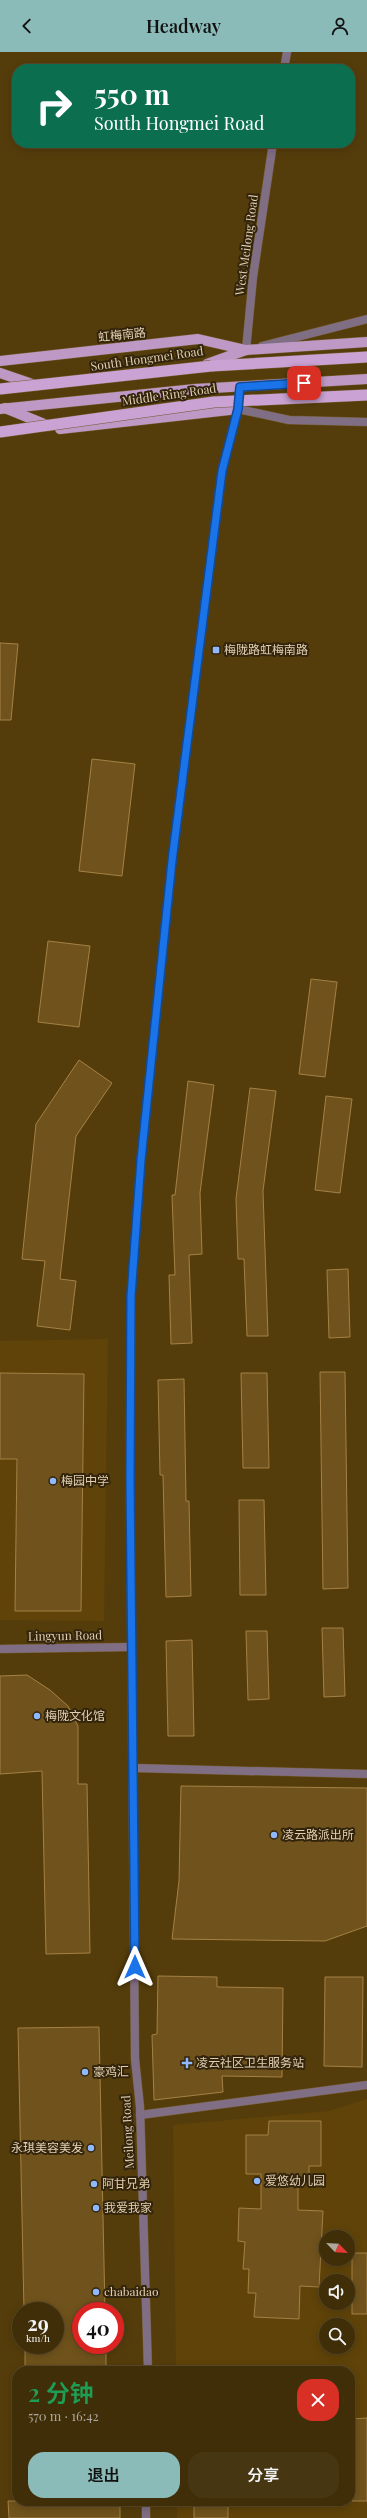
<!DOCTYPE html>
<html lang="zh">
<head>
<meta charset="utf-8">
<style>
	body { margin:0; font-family:"Playfair Display","Noto Sans SC",serif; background:#473612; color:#f1f3f6; height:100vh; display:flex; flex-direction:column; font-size:15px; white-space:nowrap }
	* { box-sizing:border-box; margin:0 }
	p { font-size:13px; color:#aea89c }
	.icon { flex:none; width:22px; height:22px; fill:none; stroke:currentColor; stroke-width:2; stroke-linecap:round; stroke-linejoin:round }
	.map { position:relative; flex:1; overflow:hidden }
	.side { position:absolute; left:12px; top:2314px; width:343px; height:140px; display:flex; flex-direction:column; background:#402e08; border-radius:16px; box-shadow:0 2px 10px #0003,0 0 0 1px #594a29 }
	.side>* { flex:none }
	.banner { position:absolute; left:12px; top:12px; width:343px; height:84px; border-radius:16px; box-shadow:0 2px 10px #0003,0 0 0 1px #594a29; background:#0b6e4f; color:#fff; overflow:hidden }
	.needle { width:26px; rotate:115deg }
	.fabs { position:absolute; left:319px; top:2178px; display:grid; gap:8px }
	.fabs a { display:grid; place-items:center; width:36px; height:36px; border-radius:50%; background:#402e08; box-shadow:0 2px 10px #0003,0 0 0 1px #594a29; font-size:20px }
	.speed { position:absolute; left:12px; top:2250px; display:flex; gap:8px; font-size:20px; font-weight:700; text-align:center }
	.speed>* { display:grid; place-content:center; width:52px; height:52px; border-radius:50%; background:#402e08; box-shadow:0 2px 10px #0003,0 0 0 1px #594a29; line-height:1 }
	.speed small { font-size:10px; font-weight:400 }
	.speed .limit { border:6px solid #d22; background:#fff; color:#111 }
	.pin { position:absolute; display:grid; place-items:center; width:34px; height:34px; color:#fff; margin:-17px; border-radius:8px; box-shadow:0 2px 6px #0006 }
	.me { position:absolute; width:44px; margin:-22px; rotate:0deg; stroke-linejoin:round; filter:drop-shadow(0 0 3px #0008) }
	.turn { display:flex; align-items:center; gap:14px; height:84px; padding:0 16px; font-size:18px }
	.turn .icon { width:52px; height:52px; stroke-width:2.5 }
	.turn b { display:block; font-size:28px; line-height:34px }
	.round { display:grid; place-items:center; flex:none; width:42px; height:42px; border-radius:16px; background:#473612 }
	.headline { display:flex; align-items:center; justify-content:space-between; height:68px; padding:0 16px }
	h1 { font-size:24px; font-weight:600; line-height:30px; color:#1e9e55 }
	.action { display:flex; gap:8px; margin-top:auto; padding:8px 16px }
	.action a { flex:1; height:46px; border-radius:16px; background:#8bbbb9; color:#111; font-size:16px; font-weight:600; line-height:46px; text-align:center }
	.action a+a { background:#473612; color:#f1f3f6 }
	header { display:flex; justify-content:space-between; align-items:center; height:52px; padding:0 16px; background:#8bbbb9; color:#111; font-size:18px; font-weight:600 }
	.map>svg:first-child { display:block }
</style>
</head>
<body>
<header><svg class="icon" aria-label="back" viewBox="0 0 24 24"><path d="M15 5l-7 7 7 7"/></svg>Headway<svg class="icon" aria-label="person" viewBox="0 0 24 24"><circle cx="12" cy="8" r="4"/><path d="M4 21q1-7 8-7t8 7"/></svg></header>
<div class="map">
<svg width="367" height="2466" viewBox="0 0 367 2466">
	<rect width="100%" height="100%" fill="#553d0b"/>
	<!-- built -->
	<g fill="#5f4309" fill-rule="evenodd">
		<polygon points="108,1287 104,1569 0,1568 0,1289"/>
		<path d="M367 2047V2466H177V2449H350V2319H176L173 2073 329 2059ZM326 2185H348V2207H326ZM326 2229H348V2251H326ZM326 2273H348V2295H326Z"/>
	</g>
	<!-- building -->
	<g fill="#70531c" stroke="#a48145">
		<polygon points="0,591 18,592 11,668 0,668"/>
		<polygon points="92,707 135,712 122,824 79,819"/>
		<polygon points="48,889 90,894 79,975 38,970"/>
		<polygon points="311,927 337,930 325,1025 299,1022"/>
		<polygon points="79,1008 112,1031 76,1084 60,1227 76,1229 70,1278 37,1274 45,1209 22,1207 36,1072"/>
		<polygon points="188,1029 214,1033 200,1141 202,1202 189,1203 192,1291 171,1292 169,1223 175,1223 172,1143 175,1143"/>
		<polygon points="250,1036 276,1039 263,1139 268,1284 247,1284 244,1207 238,1207 236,1147"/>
		<polygon points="326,1044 352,1047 340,1141 315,1138"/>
		<polygon points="348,1217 350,1285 329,1286 327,1218"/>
		<polygon points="320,1320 345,1320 348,1536 323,1537"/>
		<polygon points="0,1321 84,1322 81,1559 15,1559 17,1407 0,1407"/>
		<polygon points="241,1321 267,1321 269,1416 243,1416"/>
		<polygon points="184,1327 186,1449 189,1449 191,1544 166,1545 163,1423 160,1423 158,1328"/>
		<polygon points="239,1448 264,1448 266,1543 240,1543"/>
		<polygon points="322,1576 343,1576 345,1644 324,1645"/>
		<polygon points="246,1579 267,1579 269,1647 248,1648"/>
		<polygon points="192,1588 194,1684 168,1684 166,1589"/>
		<polygon points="27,1623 50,1638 68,1654 78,1674 78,1732 87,1732 90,1901 46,1902 42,1719 0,1722 0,1624"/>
		<polygon points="181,1734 367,1736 367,1874 325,1889 172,1887 179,1829"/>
		<polygon points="158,1924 217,1925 217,1935 283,1936 282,2025 222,2024 223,2040 154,2048 152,1983 157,1982"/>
		<polygon points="325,1925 363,1925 362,2015 324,2014"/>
		<polygon points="99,1975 105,2259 81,2259 81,2293 106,2293 106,2319 25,2319 25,2293 55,2293 55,2259 24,2259 18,1976"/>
		<polygon points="269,2069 321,2069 321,2114 309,2114 309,2128 298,2128 298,2158 323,2159 319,2235 300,2234 299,2267 254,2265 256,2241 248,2241 249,2217 243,2217 245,2190 238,2189 239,2156 261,2157 261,2122 246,2122 246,2083 268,2083"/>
		<rect x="352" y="2201" width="15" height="61"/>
		<polygon points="367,2366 367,2449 352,2449 351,2367"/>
		<polygon points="8,2449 120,2450 120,2466 9,2466"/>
		<rect x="194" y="2451" width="34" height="15"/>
	</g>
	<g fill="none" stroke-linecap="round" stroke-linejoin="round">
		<defs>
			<polyline id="service" points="140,2063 367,2033"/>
			<g id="minor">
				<polyline points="284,17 287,0"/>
				<polyline points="262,294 367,267"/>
				<polyline points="251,297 246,298 253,225 273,91"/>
				<polyline points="238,357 289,368 367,370"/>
				<polyline points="0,1597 131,1595"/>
				<polyline points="134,1716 367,1722"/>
			</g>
			<g id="tertiary">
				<polyline points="148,2319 140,2055 135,2007 130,1426 131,1244 141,1108 172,809 222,419 238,357 240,335"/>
				<polyline points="146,2466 146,2449"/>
			</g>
			<g id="primary">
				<polyline points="0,309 198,287 246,298 367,290"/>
				<polyline points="207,312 246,298"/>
				<polyline points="0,321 35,333"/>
				<polyline points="5,356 49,374"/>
				<polyline points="0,357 195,337 367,327"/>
				<polyline points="60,377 238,357"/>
			</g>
			<polyline id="trunk" points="211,314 367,305"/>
		</defs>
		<!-- service casing -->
		<use href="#service" stroke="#715a2c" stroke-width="9"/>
		<!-- minor casing -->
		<use href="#minor" stroke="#715a2c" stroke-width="9"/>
		<!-- tertiary casing -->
		<use href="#tertiary" stroke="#715a2c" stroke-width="9"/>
		<!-- primary casing -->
		<use href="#primary" stroke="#715a2c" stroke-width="11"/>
		<!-- trunk casing -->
		<use href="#trunk" stroke="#715a2c" stroke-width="12"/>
		<!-- service -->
		<use href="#service" stroke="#806e85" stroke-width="8"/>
		<!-- minor -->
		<use href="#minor" stroke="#806e85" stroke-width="8"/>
		<!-- tertiary -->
		<use href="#tertiary" stroke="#806e85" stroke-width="8"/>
		<!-- primary -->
		<use href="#primary" stroke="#be99c6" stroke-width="10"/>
		<!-- trunk -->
		<use href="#trunk" stroke="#caa2d3" stroke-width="11"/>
		<defs>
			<g id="trunk-bridge">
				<polyline points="0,337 211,314"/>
				<polyline points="0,380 214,350 367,343"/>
			</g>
		</defs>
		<!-- trunk-bridge casing -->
		<use href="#trunk-bridge" stroke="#715a2c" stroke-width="12" stroke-linecap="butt"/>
		<!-- trunk-bridge -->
		<use href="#trunk-bridge" stroke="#caa2d3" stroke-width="11"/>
	</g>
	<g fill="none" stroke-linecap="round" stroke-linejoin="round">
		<defs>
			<polyline id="route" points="135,1915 130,1426 131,1244 141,1108 172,809 222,419 238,357 240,335 304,331"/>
		</defs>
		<!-- route casing -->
		<use href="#route" stroke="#114b97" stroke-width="10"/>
		<!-- route -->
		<use href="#route" stroke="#1a73e8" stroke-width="7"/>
	</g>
	<!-- markers -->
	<g fill="#8fb8fd" stroke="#33250c" stroke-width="1.5">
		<rect x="212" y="594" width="8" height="8" rx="2"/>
		<circle cx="53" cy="1429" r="4"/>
		<circle cx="37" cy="1664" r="4"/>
		<circle cx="274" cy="1783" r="4"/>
		<path d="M185 2005h4v4h4v4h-4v4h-4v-4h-4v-4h4z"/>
		<circle cx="85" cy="2020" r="4"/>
		<circle cx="91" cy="2096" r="4"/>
		<circle cx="257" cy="2129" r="4"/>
		<circle cx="94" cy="2132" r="4"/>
		<circle cx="96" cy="2156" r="4"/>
		<circle cx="96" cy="2240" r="4"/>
	</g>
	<g text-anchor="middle" stroke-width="4" stroke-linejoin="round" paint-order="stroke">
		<!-- street labels -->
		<g font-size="12" fill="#e2cfb2" stroke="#33250c">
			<text transform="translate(247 193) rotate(-82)" y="4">West Meilong Road</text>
			<text transform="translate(122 283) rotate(-6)" y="4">虹梅南路</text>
			<text transform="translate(147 307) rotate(-8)" y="4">South Hongmei Road</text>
			<text transform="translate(169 343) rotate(-8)" y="4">Middle Ring Road</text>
			<text transform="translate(65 1584) rotate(-1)" y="4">Lingyun Road</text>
			<text transform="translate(128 2080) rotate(-93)" y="4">Meilong Road</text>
		</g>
		<!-- poi labels -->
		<g font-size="12" fill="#e2cfb2" stroke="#33250c" text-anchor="start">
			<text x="224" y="602">梅陇路虹梅南路</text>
			<text x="61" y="1433">梅园中学</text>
			<text x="45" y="1668">梅陇文化馆</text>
			<text x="282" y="1787">凌云路派出所</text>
			<text x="196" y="2015">凌云社区卫生服务站</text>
			<text x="93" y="2024">豪鸡汇</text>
			<text x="83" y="2100" text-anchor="end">永琪美容美发</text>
			<text x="265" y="2133">爱悠幼儿园</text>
			<text x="102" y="2136">阿甘兄弟</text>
			<text x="104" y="2160">我爱我家</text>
			<text x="104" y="2244">chabaidao</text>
		</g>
	</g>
</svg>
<div class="fabs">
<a><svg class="needle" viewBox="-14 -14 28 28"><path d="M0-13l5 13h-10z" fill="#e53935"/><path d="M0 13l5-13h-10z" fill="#aea89c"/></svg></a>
<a><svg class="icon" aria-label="sound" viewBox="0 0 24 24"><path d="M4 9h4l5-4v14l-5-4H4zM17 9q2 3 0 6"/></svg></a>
<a><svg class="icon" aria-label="search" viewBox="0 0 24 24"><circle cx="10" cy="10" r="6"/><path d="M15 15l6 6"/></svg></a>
</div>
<div class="speed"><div>29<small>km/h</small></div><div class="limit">40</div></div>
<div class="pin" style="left:304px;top:331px;background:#d93025"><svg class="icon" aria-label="arrive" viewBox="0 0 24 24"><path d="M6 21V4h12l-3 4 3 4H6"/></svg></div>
<svg class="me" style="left:135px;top:1915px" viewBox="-20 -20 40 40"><path d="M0-17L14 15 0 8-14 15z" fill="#1a73e8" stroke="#fff" stroke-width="4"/></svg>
<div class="banner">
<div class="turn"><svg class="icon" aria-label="right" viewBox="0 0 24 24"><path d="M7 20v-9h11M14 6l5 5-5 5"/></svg><div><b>550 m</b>South Hongmei Road</div></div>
</div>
<section class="side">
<div class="headline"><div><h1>2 分钟</h1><p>570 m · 16:42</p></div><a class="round" style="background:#d93025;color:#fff"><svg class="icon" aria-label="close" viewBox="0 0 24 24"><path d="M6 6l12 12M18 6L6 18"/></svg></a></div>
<div class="action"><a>退出</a><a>分享</a></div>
</section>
</div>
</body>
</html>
